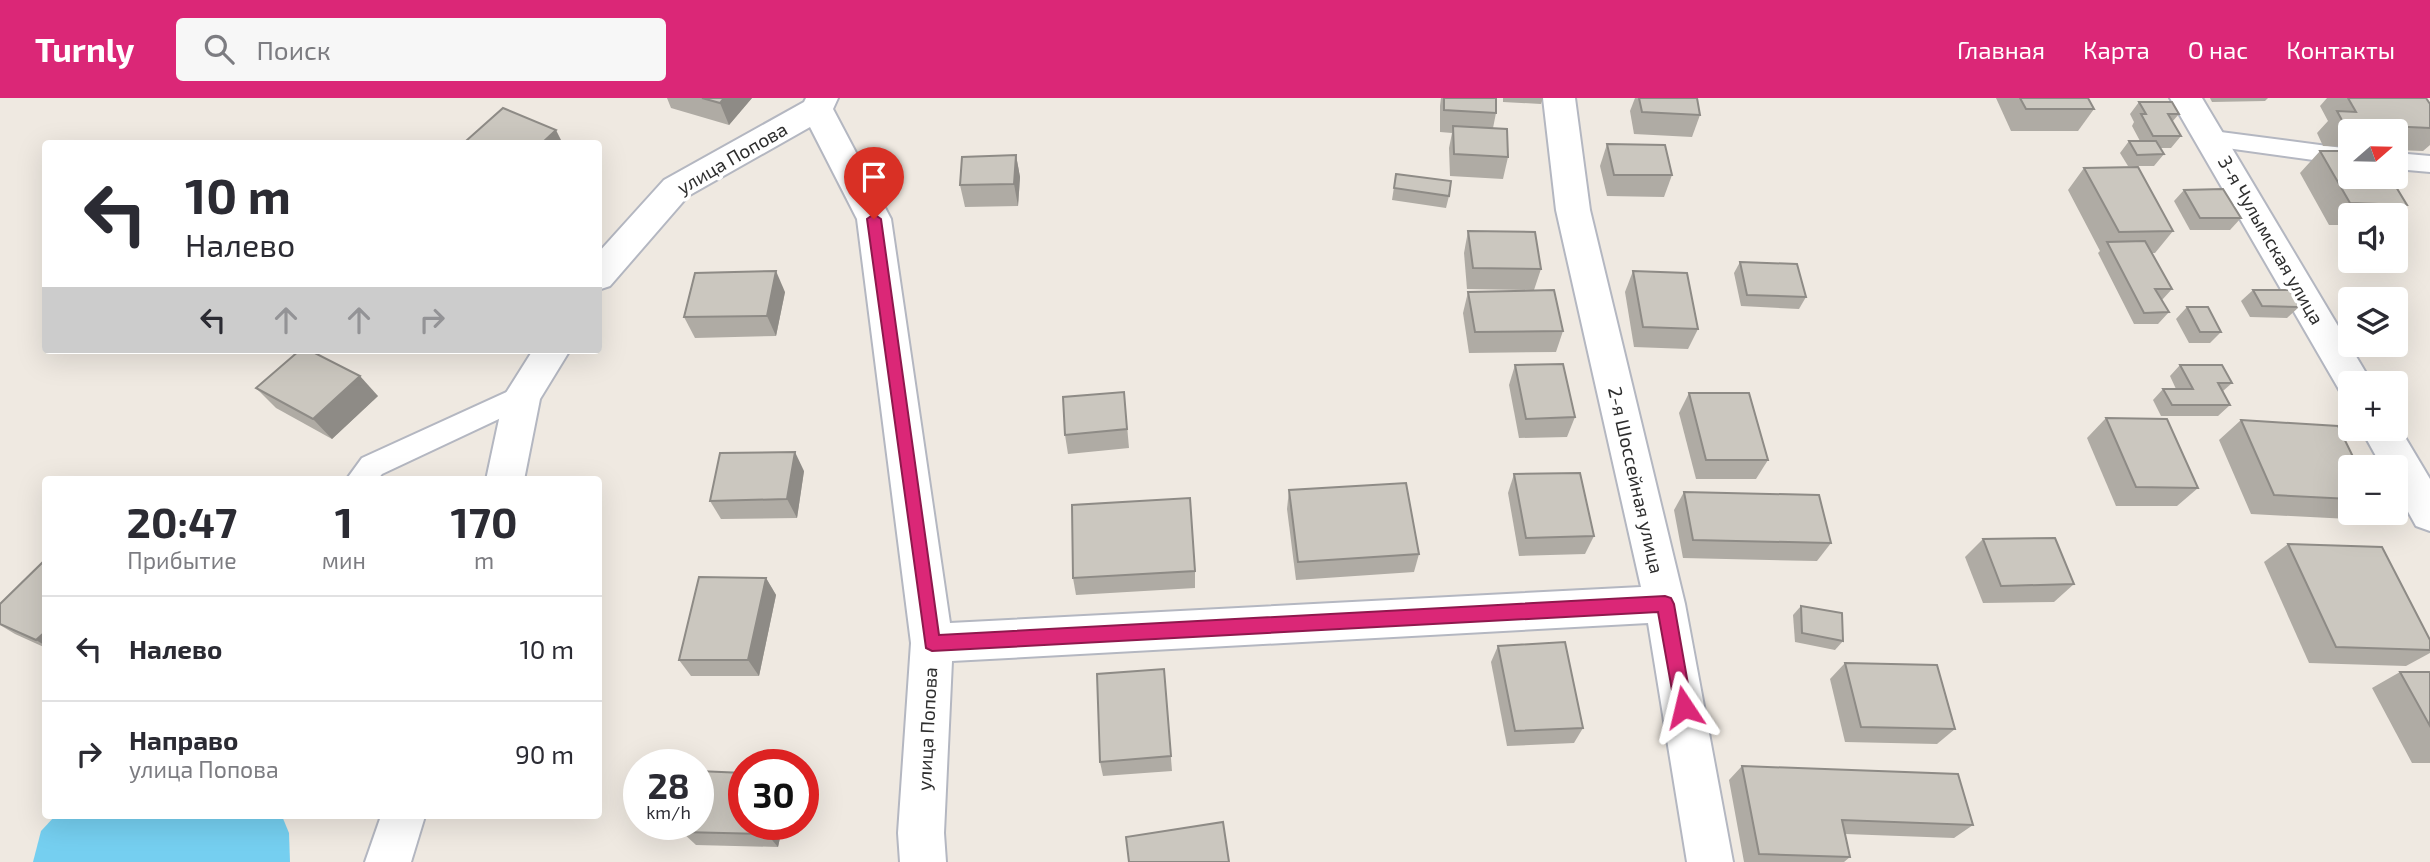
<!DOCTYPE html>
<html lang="ru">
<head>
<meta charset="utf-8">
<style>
	body { margin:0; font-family:"Exo 2",sans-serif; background:#f7f7f7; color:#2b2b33; height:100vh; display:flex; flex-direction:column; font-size:26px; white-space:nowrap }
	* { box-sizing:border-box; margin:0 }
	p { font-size:23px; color:#7c7c81 }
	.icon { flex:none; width:38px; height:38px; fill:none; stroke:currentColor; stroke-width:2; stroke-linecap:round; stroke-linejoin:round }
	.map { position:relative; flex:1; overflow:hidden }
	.details { position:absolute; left:42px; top:378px; width:560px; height:343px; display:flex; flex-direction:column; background:#fff; border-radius:7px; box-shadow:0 7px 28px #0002 }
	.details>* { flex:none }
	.guide { position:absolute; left:42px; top:42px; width:560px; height:214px; border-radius:7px; box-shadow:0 7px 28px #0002; background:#fff; color:#2b2b33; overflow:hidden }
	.needle { width:46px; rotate:70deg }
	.controls { position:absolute; left:2338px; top:21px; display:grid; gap:14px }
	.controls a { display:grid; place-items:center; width:70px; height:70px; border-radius:7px; background:#fff; box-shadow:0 7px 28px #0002; font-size:35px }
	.speed { position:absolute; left:623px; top:651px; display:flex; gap:14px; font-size:35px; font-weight:700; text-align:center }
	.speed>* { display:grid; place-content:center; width:91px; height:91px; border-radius:50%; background:#fff; box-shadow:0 7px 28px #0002; line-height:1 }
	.speed small { font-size:18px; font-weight:400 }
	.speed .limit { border:10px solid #d22; background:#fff; color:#111 }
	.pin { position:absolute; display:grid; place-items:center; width:60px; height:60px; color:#fff; margin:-72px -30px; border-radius:50% 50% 50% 0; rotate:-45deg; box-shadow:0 0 7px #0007 }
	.pin .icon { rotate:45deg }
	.me { position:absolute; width:77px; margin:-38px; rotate:350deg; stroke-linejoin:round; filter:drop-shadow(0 0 5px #0008) }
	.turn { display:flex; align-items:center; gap:24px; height:147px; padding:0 28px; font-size:32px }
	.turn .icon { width:91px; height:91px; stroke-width:2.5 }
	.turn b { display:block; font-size:49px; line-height:60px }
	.lanes { display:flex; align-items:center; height:66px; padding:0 28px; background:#0003; justify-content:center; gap:35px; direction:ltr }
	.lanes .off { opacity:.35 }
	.eta { display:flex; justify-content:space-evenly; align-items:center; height:119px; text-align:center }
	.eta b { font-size:42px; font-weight:700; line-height:49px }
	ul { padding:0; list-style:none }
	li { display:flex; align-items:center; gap:21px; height:105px; padding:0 28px; border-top:2px solid #e1e1e2 }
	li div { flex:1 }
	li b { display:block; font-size:26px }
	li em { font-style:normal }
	header { display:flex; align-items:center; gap:42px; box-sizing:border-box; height:98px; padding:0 35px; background:#db2777; color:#fff }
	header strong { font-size:33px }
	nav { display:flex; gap:38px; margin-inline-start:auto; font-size:24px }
	.search { width:490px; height:63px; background:#f7f7f7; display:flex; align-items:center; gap:18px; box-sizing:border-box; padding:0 24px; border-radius:7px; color:#7c7c81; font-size:26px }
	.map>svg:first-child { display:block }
</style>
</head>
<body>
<header>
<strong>Turnly</strong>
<div class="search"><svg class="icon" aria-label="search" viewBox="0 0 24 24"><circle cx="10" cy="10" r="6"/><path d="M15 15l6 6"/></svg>Поиск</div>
<nav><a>Главная</a><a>Карта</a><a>О нас</a><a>Контакты</a></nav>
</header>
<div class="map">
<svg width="2430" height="764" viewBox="0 0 2430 764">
	<rect width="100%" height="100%" fill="#efe9e1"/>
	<!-- water -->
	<polygon fill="#75cff0" points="55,718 282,718 289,735 290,764 33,764 41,733"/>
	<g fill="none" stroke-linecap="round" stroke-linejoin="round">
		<defs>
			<g id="lane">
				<polygon points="2213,33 2350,51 2350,67 2205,47 2201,41 2205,35"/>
				<polygon points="2396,55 2430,58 2430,74 2396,71"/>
				<polygon points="522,287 531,290 535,298 531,306 382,376 377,382 346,382 362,360"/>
			</g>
			<g id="street">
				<polygon points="806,0 838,0 833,11 891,121 950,525 1641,489 1556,112 1543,0 1575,0 1590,112 1685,506 1733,764 1687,764 1648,525 952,563 944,735 946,764 900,764 898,735 911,545 857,121 810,29 688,98 610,188 598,192 598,155 664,82 804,4"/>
				<polygon points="2170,0 2202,0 2372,285 2350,285 2350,298 2341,295"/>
				<polygon points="533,252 570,252 540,301 524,382 486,382 504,298"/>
				<polygon points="2396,324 2430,381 2430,433 2416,428 2396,392 2396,369 2382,369 2361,331 2396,331"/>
				<polygon points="381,718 425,718 411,764 365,764"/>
			</g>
		</defs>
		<!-- lane casing -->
		<use href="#lane" stroke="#b4b7c1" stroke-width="4"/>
		<!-- street casing -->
		<use href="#street" stroke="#b4b7c1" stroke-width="4"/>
		<!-- lane -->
		<use href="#lane" fill="#fff" fill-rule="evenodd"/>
		<!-- street -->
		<use href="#street" fill="#fff" fill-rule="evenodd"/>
	</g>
	<!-- wall -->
	<g fill="#afaba4">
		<polygon points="667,0 752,0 729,27 671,10"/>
		<polygon points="1441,0 1496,0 1496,15 1493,30 1508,59 1503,81 1450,78 1449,50 1452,35 1440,34 1440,8"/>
		<polygon points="1503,0 1543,0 1541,6 1503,4"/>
		<polygon points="1635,0 1697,0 1700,17 1692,39 1634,36 1630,13"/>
		<polygon points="1996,0 2088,0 2094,11 2078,33 2011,33"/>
		<polygon points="2210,0 2268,0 2265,3 2212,4"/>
		<polygon points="2327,0 2426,0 2430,6 2430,47 2423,53 2396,52 2396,33 2350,33 2350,49 2323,48 2317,35 2328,23 2320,8"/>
		<polygon points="2139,4 2179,16 2172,24 2181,38 2171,50 2160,50 2164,56 2154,68 2128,68 2120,55 2129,43 2140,43 2132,28 2134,24 2130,16"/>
		<polygon points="1607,46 1672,77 1664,99 1607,98 1600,68"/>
		<polygon points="2320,53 2407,107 2396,117 2350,117 2350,127 2329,127 2300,75"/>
		<polygon points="1016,57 1020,79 1018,108 965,109 960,87"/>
		<polygon points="2084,70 2173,133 2155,155 2152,155 2172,191 2162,202 2169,214 2158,226 2134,226 2098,155 2100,153 2068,92"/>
		<polygon points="1396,76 1449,98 1446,110 1392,102"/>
		<polygon points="2184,92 2241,120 2230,132 2190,132 2174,103"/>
		<polygon points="1468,133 1541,171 1534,192 1467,191 1464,155"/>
		<polygon points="1740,164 1806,199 1799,211 1741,208 1734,175"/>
		<polygon points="1633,173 1698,231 1688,251 1634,249 1625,194"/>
		<polygon points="2253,192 2299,209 2287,220 2250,219 2241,203"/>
		<polygon points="785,194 776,238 695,240 684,219"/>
		<polygon points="1468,194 1563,233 1556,254 1469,255 1463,215"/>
		<polygon points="2187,209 2221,234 2210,245 2189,245 2176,221"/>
		<polygon points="1515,267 1575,319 1567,339 1519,340 1509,287"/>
		<polygon points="2180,267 2232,285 2223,293 2230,307 2218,318 2161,318 2153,302 2163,291 2176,291 2170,278"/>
		<polygon points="256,290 378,298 332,341 276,310"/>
		<polygon points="1124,294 1129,350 1068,356 1065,337"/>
		<polygon points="1689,295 1768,362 1756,381 1696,381 1679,315"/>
		<polygon points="2106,320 2198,390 2177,408 2116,408 2087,340"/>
		<polygon points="2241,322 2350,369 2350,415 2357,415 2349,421 2251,416 2219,342"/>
		<polygon points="804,373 797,420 721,421 710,403"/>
		<polygon points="1514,376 1594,438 1585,456 1519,458 1508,395"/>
		<polygon points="1289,392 1419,456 1414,474 1296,482 1287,411"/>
		<polygon points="1684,394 1831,445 1817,463 1683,460 1674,412"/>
		<polygon points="1983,441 2074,486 2054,504 1983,505 1965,459"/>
		<polygon points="2288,446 2430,542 2430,555 2406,568 2309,565 2264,464"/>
		<polygon points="46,461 46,550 15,536 0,527 0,506"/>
		<polygon points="1195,473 1195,490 1076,497 1073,480"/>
		<polygon points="766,480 776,497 759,578 691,578 679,562"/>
		<polygon points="1801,508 1843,543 1835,552 1795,544 1793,517"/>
		<polygon points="1498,548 1583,630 1574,645 1507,648 1491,564"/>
		<polygon points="1845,565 1955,631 1937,646 1845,644 1830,581"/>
		<polygon points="1164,571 1172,673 1103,678 1100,664"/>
		<polygon points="2400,574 2430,574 2430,665 2412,665 2372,590"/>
		<polygon points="1742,668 1973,727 1954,740 1845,736 1850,759 1844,764 1744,764 1729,682"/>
		<polygon points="744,726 783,726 778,749 696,747 682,734"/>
	</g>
	<!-- shaded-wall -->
	<g fill="#8e8b86">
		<polygon points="724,0 752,0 729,27 720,5"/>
		<polygon points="556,32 563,46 541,46"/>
		<polygon points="1016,57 1020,79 1018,108 1014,86"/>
		<polygon points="776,173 785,194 776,238 767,218"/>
		<polygon points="360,278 378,298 332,341 313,321"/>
		<polygon points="795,354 804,373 797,420 787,401"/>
		<polygon points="766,480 776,497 759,578 748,562"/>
		<polygon points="46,533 46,548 36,542"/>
		<polygon points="769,726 783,726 778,749 767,736"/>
	</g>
	<!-- building -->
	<g fill="#cbc7bf" stroke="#8e8b86" stroke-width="2">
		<polygon points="702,0 724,0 720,5"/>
		<polygon points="1444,0 1496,0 1496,15 1444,12"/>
		<polygon points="1639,0 1697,0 1700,17 1642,14"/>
		<polygon points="2020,0 2088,0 2094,11 2026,11"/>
		<polygon points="2348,0 2426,0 2430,6 2430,30 2344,26 2337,13 2356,14"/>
		<polygon points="2139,4 2172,4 2179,16 2168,16 2181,38 2153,38 2141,16 2146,16"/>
		<polygon points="503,10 556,32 541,46 474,46 467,42"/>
		<polygon points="1453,28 1507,31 1508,59 1454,56"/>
		<polygon points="2129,43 2156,43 2164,56 2137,57"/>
		<polygon points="1607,46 1665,47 1672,77 1614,77"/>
		<polygon points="2320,53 2350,53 2350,79 2390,79 2407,107 2350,105"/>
		<polygon points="1016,57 1014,86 960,87 962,59"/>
		<polygon points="2138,69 2173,133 2119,134 2084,70"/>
		<polygon points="1396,76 1451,83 1449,98 1394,90"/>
		<polygon points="2223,91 2241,120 2200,120 2184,92"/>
		<polygon points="1468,133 1535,134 1541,171 1473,170"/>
		<polygon points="2145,143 2172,191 2155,191 2169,214 2144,215 2107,144"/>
		<polygon points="1740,164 1797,166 1806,199 1747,197"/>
		<polygon points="776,173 767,218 684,219 695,175"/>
		<polygon points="1633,173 1687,175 1698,231 1643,229"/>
		<polygon points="1554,192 1563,233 1475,234 1468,194"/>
		<polygon points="2253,192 2290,192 2299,209 2262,208"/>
		<polygon points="2187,209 2208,209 2221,234 2200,234"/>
		<polygon points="300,252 309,252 360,278 313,321 256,290"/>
		<polygon points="1563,266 1575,319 1526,321 1515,267"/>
		<polygon points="2180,267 2222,267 2232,285 2218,285 2230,307 2172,307 2163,291 2193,291"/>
		<polygon points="1124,294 1127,331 1065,337 1063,299"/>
		<polygon points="1689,295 1749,295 1768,362 1706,362"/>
		<polygon points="2106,320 2167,321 2198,390 2136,389"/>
		<polygon points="2241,322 2338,328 2358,369 2350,369 2350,401 2274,397"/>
		<polygon points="795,354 787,401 710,403 720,355"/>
		<polygon points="1580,375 1594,438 1526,440 1514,376"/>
		<polygon points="1406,385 1419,456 1298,464 1289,392"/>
		<polygon points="1684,394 1819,397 1831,445 1693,442"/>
		<polygon points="1190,400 1195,473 1073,480 1072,407"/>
		<polygon points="2055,440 2074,486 2001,488 1983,441"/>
		<polygon points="2288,446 2382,449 2430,542 2430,552 2336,549"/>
		<polygon points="46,461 46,533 36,542 0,526 0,506"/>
		<polygon points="699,479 766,480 748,562 679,562"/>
		<polygon points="1801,508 1842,515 1843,543 1802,535"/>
		<polygon points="1565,544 1583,630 1515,633 1498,548"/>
		<polygon points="1845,565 1937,567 1955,631 1861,629"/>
		<polygon points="1164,571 1171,658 1100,664 1097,576"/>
		<polygon points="2400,574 2430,574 2430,628"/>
		<polygon points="1742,668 1958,676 1973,727 1842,722 1850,759 1759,756"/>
		<polygon points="698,673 744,675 744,726 769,726 767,736 682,734 684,726 698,726"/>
		<polygon points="1223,724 1229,764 1129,764 1126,739"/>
	</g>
	<!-- route -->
	<polygon fill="#db2777" stroke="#8e194d" stroke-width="2" points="874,116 881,121 939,537 1665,498 1671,500 1674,506 1692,609 1690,615 1684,617 1677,615 1675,609 1658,514 932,553 926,550 867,121"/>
	<g text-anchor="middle" stroke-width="7" stroke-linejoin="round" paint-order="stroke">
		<!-- street labels -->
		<g font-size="19" fill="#2e2e2e" stroke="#fff">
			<text transform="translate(732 60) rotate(-30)" y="7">улица Попова</text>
			<text transform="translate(2271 142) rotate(60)" y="7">3-я Чулымская улица</text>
			<text transform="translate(1636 382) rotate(77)" y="7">2-я Шоссейная улица</text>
			<text transform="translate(927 631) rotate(-87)" y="7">улица Попова</text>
		</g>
	</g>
</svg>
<div class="controls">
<a><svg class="needle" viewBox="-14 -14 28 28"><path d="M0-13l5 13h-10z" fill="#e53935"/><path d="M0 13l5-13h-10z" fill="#7c7c81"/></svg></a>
<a><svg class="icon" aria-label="sound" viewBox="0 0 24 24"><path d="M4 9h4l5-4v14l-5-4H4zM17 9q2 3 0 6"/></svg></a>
<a><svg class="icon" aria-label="layers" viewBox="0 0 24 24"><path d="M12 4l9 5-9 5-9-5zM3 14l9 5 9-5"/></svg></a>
<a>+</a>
<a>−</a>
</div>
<div class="speed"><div>28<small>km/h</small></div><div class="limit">30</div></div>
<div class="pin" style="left:874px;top:121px;background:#d93025"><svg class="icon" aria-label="arrive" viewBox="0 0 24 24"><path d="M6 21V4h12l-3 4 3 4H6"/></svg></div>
<svg class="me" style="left:1684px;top:609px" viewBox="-20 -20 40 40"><path d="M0-17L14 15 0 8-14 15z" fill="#db2777" stroke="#fff" stroke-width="4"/></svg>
<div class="guide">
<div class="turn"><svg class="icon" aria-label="left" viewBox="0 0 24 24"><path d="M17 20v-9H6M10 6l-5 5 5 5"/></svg><div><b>10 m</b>Налево</div></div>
<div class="lanes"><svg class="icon" aria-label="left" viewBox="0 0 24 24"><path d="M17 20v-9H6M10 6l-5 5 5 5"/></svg><svg class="icon off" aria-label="ahead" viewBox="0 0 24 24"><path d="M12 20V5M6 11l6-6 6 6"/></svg><svg class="icon off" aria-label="ahead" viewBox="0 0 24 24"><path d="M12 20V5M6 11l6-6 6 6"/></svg><svg class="icon off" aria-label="right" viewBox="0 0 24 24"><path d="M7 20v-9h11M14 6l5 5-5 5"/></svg></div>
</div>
<section class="details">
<div class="eta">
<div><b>20:47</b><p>Прибытие</p></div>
<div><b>1</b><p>мин</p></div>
<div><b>170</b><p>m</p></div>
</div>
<ul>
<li><svg class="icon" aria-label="left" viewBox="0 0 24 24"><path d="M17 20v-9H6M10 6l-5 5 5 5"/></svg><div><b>Налево</b></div><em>10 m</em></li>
<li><svg class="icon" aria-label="right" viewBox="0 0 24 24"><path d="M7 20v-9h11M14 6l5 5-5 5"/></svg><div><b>Направо</b><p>улица Попова</p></div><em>90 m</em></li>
</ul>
</section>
</div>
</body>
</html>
